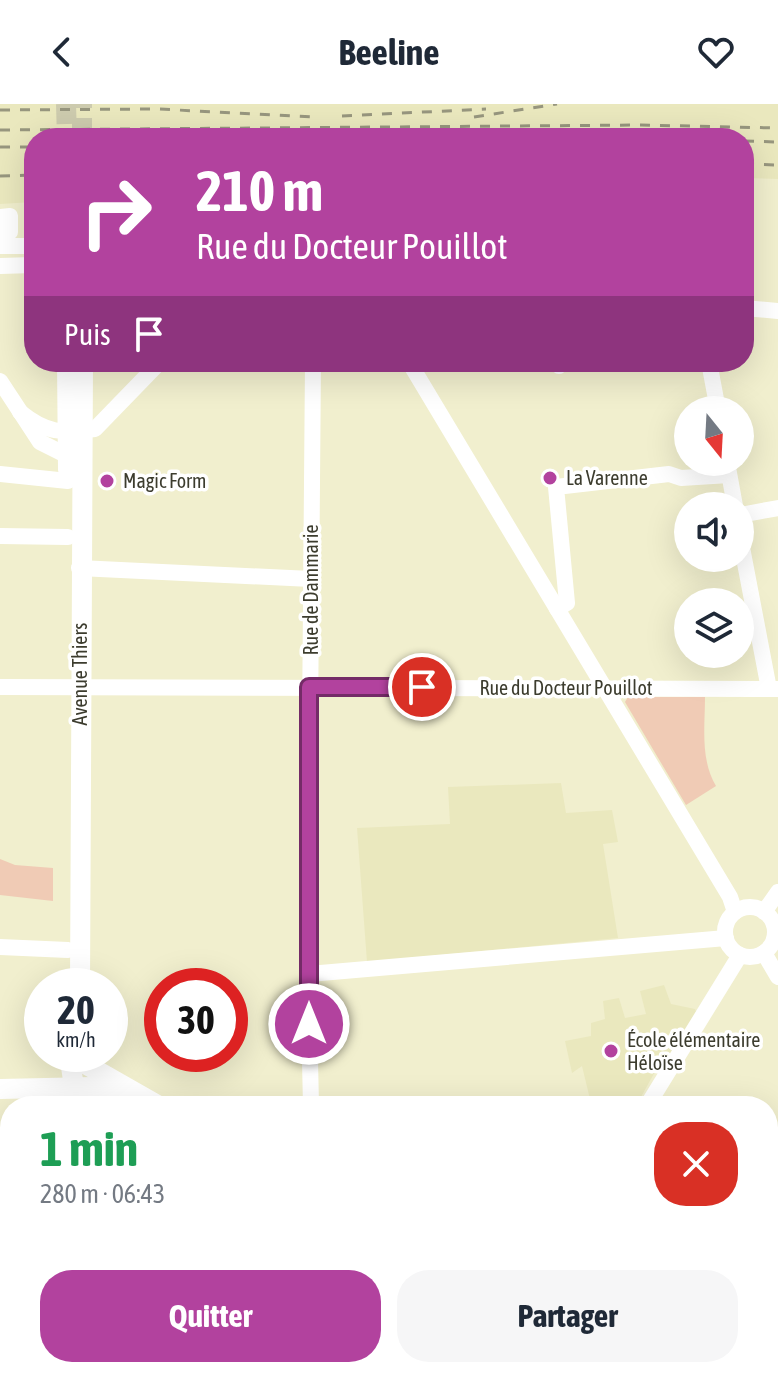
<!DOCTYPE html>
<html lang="fr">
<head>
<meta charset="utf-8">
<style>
	body { margin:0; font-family:"Asap Condensed",sans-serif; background:#f6f6f7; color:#1f2937; height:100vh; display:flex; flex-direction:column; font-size:30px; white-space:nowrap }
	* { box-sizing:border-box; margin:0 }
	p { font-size:26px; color:#747a83 }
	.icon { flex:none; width:44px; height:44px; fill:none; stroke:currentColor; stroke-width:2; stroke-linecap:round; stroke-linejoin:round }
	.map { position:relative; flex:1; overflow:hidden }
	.drawer { position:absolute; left:0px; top:992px; width:778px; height:282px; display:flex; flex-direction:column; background:#fff; border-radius:32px 32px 0 0; box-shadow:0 8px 32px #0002 }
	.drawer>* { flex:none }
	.top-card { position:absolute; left:24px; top:24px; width:730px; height:244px; border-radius:32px; box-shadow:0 8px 32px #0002; background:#b2429e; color:#fff; overflow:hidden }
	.needle { width:52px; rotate:162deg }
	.controls { position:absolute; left:674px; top:292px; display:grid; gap:16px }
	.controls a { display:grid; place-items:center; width:80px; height:80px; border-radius:50%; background:#fff; box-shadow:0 8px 32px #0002; font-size:40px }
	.speed { position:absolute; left:24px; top:864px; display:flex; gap:16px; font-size:40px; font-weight:700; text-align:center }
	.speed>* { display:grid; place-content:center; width:104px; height:104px; border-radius:50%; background:#fff; box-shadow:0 8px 32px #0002; line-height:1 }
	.speed small { font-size:20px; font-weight:400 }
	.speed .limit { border:12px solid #d22; background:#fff; color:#111 }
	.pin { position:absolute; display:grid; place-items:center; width:68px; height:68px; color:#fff; margin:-34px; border:4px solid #fff; border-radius:50%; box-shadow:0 2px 8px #0007 }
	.me { position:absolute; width:88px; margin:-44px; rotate:0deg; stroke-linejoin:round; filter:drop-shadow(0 0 6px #0008) }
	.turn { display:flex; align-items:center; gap:28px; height:168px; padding:0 40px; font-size:36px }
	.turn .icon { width:104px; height:104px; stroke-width:2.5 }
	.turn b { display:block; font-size:56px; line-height:68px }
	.then { display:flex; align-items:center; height:76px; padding:0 40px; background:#0003; gap:16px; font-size:30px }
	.round { display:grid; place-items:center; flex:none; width:84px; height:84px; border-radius:32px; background:#f6f6f7 }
	.overview { display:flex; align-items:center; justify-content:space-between; height:136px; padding:0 40px }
	h1 { font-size:48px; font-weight:700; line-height:60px; color:#1e9e55 }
	.button { display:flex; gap:16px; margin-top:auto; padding:16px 40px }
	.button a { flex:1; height:92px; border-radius:32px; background:#b2429e; color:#fff; font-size:32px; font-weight:700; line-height:92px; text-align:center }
	.button a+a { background:#f6f6f7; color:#1f2937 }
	header { display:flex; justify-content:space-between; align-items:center; height:104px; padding:0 40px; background:#fff; font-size:36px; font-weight:700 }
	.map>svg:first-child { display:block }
</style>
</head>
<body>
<header><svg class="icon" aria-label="back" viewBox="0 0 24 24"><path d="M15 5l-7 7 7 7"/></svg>Beeline<svg class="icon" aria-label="heart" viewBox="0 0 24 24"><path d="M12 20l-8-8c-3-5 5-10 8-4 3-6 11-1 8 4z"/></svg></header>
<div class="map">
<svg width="778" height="1273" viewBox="0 0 778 1273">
	<rect width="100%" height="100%" fill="#f1efce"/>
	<!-- built -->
	<g fill="#eae8be">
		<polygon points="0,0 778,0 778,75 744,74 744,34 34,34 34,98 0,100"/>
		<polygon points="561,679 566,709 612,706 618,738 603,740 618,834 367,858 357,724 450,720 448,683"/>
		<polygon points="664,881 671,900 695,905 697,910 668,957 662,955 636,1002 611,1002 590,995 582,962 572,969 565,937 591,932 591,919 605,915 603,897 619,894 625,914 646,910 640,887"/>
		<polygon points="0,1062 10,1064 8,1122 0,1121"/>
	</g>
	<!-- green -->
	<g fill="#f0cbb5">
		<path d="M628 593H705C705 623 700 655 716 682L686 701 625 598Z"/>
		<polygon points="0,755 15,761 53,764 53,797 0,791"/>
	</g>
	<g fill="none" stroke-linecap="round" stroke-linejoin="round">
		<!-- major-tunnel -->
		<g stroke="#cdcbae" stroke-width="20" stroke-dasharray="20 10" stroke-linecap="butt">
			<polyline points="66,0 67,34"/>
			<polyline points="82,34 82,0"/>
		</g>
		<!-- minor -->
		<g stroke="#fff" stroke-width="16">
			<polyline points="0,113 10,112 10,128 0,129"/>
			<polyline points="0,142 34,142"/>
			<polyline points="0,162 34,161"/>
			<polyline points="744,204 778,207"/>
			<polyline points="409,258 730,793 735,808"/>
			<polyline points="709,258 718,306"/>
			<polyline points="559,262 563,258"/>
			<polyline points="0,277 40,338 68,352"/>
			<path d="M20 308C47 330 61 329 95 325L160 258"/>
			<polyline points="727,358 735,402"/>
			<polyline points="0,370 68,377"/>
			<polyline points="740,411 778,404"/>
			<polyline points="0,432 68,433"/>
			<polyline points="740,433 769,585"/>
			<polyline points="79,464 311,475"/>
			<polyline points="557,505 567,499 556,383 669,370 681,374 729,371"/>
			<polyline points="0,583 778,585"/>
			<circle cx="750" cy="828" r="25"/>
			<polyline points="764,808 778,788"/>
			<polyline points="0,843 68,846"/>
			<polyline points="764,849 778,873"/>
			<polyline points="309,870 726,834"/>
			<polyline points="311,1002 308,862 313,258"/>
			<polyline points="647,1002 740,851"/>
			<polyline points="768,1102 778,1100"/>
			<polyline points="0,1131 10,1133"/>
			<polyline points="0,1238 10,1240"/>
			<polyline points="142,1264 191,1267"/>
			<polyline points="341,1264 341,1273"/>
			<polyline points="411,1264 412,1273"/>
			<polyline points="629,1264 631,1273"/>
		</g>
		<!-- major -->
		<g stroke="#fff" stroke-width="20">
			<polyline points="67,258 68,366"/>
			<polyline points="80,882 83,258"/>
			<polyline points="69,950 77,1002"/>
			<polyline points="87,961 159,1002"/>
			<polyline points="0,985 92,983 142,993"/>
			<polyline points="71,1264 72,1273"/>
			<polyline points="511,1264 518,1273"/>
			<polyline points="555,1264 560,1273"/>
		</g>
		<!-- rail -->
		<g stroke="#97967e" stroke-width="3" stroke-dasharray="10 10" stroke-linecap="butt">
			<polyline points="0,6 158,5 314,13"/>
			<polyline points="342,12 486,5"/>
			<polyline points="474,13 557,0"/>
			<polyline points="0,26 641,21 778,24"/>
			<polyline points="744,37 778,38"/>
			<polyline points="0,43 34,43"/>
			<polyline points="744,60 778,61"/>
			<polyline points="0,72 34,71"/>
		</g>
	</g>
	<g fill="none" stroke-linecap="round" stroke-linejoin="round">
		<defs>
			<polyline id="route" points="309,920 309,583 422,583"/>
		</defs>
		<!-- route casing -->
		<use href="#route" stroke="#742b67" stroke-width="20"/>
		<!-- route -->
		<use href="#route" stroke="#b2429e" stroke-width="14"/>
	</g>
	<!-- markers -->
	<g fill="#b2429e" stroke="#fff" stroke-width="3">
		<circle cx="550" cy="374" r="8"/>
		<circle cx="107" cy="377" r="8"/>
		<circle cx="611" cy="947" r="8"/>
	</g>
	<g text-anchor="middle" stroke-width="7" stroke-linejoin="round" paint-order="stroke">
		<!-- poi labels -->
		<g font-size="20" fill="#3c3c2e" stroke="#fff" text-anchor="start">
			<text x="566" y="381">La Varenne</text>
			<text x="123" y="384">Magic Form</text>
			<text x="627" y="943">École élémentaire<tspan x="627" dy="23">Héloïse</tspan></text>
		</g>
		<!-- street labels -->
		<g font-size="20" fill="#3c3c2e" stroke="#fff">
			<text transform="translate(311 486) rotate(-90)" y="7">Rue de Dammarie</text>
			<text transform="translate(80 570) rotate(-90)" y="7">Avenue Thiers</text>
			<text x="566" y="591">Rue du Docteur Pouillot</text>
		</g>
	</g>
</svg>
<div class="controls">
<a><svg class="needle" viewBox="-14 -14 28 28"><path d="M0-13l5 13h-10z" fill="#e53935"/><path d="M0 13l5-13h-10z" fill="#747a83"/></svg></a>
<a><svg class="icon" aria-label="sound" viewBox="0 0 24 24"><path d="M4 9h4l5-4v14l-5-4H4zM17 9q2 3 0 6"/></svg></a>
<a><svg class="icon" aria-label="layers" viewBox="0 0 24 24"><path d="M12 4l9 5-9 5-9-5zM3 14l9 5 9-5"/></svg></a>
</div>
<div class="speed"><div>20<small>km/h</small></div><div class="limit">30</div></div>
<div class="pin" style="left:422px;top:583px;background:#d93025"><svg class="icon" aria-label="arrive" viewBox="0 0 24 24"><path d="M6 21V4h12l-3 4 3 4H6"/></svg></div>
<svg class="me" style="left:309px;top:920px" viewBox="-20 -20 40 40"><circle r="17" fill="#b2429e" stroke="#fff" stroke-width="3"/><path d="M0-11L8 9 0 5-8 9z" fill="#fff"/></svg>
<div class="top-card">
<div class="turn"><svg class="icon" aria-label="right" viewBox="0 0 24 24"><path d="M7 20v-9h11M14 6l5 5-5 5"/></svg><div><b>210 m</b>Rue du Docteur Pouillot</div></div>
<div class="then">Puis<svg class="icon" aria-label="arrive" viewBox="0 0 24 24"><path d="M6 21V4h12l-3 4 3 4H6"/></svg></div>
</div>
<section class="drawer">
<div class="overview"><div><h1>1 min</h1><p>280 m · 06:43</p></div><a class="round" style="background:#d93025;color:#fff"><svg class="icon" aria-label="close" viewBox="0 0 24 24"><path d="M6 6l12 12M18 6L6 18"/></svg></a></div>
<div class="button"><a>Quitter</a><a>Partager</a></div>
</section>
</div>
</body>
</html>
